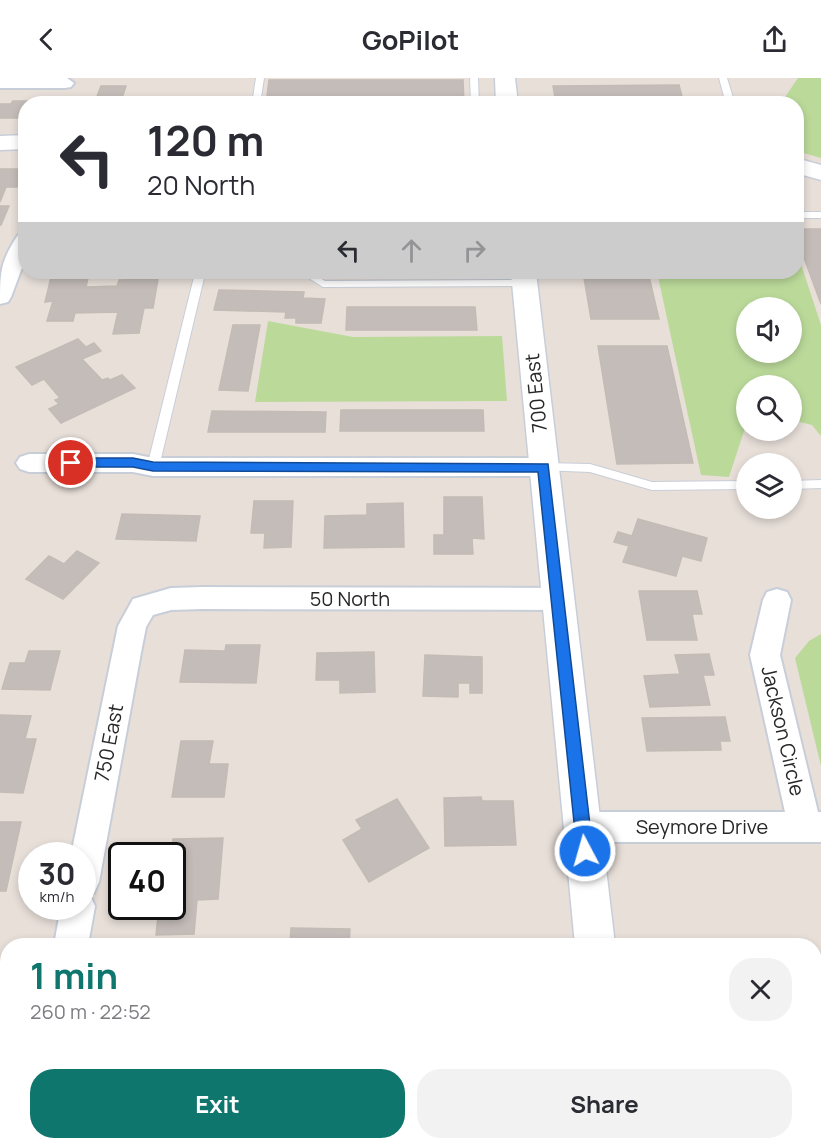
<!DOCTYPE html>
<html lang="en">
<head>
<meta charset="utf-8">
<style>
	body { margin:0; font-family:Manrope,sans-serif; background:#f2f2f3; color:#2b2b33; height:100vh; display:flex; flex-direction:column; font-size:22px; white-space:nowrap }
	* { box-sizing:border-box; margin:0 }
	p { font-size:20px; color:#7c7c81 }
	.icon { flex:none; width:33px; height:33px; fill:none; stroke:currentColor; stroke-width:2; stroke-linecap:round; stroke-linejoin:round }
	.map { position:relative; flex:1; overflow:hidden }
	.sheet { position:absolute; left:0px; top:860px; width:822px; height:212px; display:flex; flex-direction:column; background:#fff; border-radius:24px 24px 0 0; box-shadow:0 3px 9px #0003 }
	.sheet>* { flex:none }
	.guide { position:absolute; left:18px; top:18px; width:786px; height:183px; border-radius:24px; box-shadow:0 3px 9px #0003; background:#fff; color:#2b2b33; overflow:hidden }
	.tools { position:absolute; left:736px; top:219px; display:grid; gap:12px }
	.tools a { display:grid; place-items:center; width:66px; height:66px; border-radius:50%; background:#fff; box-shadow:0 3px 9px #0003; font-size:30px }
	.speed { position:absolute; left:18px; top:764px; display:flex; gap:12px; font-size:30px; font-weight:700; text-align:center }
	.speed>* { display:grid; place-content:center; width:78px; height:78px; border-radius:50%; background:#fff; box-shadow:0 3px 9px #0003; line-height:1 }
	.speed small { font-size:15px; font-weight:400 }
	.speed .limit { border:3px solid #111; border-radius:9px; background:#fff; color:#111 }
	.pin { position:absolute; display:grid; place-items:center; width:51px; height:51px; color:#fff; margin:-26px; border:3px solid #fff; border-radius:50%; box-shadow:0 2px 6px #0007 }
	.me { position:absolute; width:66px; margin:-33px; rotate:354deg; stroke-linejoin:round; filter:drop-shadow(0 0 4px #0008) }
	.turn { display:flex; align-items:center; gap:21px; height:126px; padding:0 30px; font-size:27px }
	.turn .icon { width:78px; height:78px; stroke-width:2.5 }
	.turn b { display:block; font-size:42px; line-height:51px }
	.lanes { display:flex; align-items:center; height:57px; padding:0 30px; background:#0003; justify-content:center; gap:30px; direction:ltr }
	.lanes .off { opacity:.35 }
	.round { display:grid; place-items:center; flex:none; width:63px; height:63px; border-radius:24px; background:#f2f2f3 }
	.summary { display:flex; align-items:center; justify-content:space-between; height:102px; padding:0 30px }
	h1 { font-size:36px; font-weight:700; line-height:45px; color:#0f766e }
	.primary-button { display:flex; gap:12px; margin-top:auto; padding:12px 30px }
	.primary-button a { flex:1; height:69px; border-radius:24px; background:#0f766e; color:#fff; font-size:24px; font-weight:700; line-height:69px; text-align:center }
	.primary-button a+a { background:#f2f2f3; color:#2b2b33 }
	header { display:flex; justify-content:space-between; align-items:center; height:78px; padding:0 30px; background:#fff; font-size:27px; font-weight:700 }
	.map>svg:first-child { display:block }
</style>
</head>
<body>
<header><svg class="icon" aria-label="back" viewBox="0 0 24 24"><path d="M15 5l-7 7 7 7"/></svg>GoPilot<svg class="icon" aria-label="share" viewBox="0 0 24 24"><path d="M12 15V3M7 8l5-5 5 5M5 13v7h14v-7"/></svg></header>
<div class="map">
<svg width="821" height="1070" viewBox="0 0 821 1070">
	<rect width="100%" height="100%" fill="#e8dfd9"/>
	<!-- green -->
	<g fill="#bbda9a" fill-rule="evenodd">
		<polygon points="798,0 821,0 821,80 797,73 796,26 781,25"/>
		<path d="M797 174 821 247V358L812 347 792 342V308H747V344L729 399 701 397 657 194H796ZM747 230H792V274H747Z"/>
		<polygon points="268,243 353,259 502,258 507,323 255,324"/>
		<polygon points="821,556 821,688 795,580 809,563"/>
	</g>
	<!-- building -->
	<g fill="#c3bcb9" stroke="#c3bbb4" stroke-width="1.5">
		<polygon points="269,2 463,2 464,26 266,26"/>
		<polygon points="679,7 684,26 556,26 553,8"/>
		<polygon points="101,8 126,8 120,26 94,26"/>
		<polygon points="13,23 34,23 33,26 26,26 26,40 0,40 0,26 11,26"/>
		<polygon points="0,91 23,91 17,109 6,109 0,124"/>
		<polygon points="0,128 9,128 1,147 0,147"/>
		<polygon points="796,151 821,151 821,226 796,158"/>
		<polygon points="583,194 648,194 659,241 591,241"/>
		<polygon points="52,195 89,195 86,209 117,208 119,202 158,201 153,230 144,230 139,255 113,256 118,234 75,235 73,243 47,243 53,223 45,224"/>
		<polygon points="219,212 304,214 303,220 325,221 321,245 296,245 296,240 285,240 286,234 214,232"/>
		<polygon points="347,229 475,229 477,252 346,252"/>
		<polygon points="233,247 260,247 248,313 219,312"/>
		<polygon points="78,261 86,269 94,265 101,273 82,281 102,302 108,300 110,302 122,297 135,310 61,345 49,331 59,326 55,322 60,320 44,301 32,307 16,289"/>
		<polygon points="598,268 667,268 693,385 617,386"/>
		<polygon points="341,332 483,332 484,353 340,353"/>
		<polygon points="212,333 326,334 325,354 208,354"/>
		<polygon points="444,419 482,419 484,461 472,460 473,476 434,476 434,457 444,457"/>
		<polygon points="254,423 293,423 291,469 264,470 265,455 251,455"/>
		<polygon points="403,425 404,469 324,470 325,438 367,437 367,426"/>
		<polygon points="122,436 200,438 196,463 116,461"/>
		<polygon points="638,441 707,460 701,483 682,478 676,498 623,484 629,468 614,464 618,454 632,458"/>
		<polygon points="77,473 99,485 63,521 26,501 49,478 64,486"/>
		<polygon points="639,513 697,513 702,536 692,536 697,562 647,562"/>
		<polygon points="226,567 260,567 256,605 180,604 185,572 225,573"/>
		<polygon points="29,573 60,573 50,612 2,611 10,585 25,585"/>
		<polygon points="374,574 375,614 340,615 340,602 316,602 317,575"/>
		<polygon points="709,576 714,597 703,597 710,627 650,629 644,598 680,596 675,577"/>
		<polygon points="425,577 482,579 482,615 470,615 470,605 458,605 458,619 423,618"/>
		<polygon points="0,637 31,638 25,661 36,661 23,715 0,714"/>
		<polygon points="725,639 730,663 720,663 721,672 647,673 642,640"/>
		<polygon points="181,663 213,663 209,686 228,686 224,719 172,719"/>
		<polygon points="481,719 482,723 513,723 516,767 445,768 444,720"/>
		<polygon points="397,721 429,770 369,804 343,762 362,751 356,742"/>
		<polygon points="0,744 21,744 6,813 0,813"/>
		<polygon points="223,760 218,821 197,822 194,856 156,857 159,828 172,828 172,777 171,777 173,761"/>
		<polygon points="291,850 350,851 349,867 290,867"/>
		<polygon points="125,1064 194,1064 193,1070 124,1070"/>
		<polygon points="384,1064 408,1064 404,1070 394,1070"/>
		<polygon points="458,1064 503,1064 504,1070 459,1070"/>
	</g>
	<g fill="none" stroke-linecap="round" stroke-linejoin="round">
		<defs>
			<g id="service">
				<polygon points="256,0 264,0 260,26 252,26"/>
				<polygon points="470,0 478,0 479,26 471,26"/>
				<polygon points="719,0 727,0 735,26 726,26"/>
				<rect x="796" y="134" width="25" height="6"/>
				<polygon points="200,194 211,194 204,200 159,389 153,393 147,389 194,199"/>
				<polygon points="299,194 310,194 325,203 524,202 529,205 524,208 323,209"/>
				<polygon points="544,385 590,386 652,404 747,403 747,411 652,412 590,394 540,392 538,389 540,386"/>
				<polygon points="821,402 821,410 792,411 792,403"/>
			</g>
			<g id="minor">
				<polygon points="0,0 67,0 74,5 71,9 65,10 0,10"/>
				<path d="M26 156V179L11 219 8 224 0 226C0 195 0 184 18 157Z"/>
				<polygon points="29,376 133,376 153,380 544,380 553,382 557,389 553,396 544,398 153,398 133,394 29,394 20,391 16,385 20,379"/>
				<polygon points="203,509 558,510 568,513 572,521 568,529 558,532 203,531 171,532 153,537 146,549 142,569 99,804 94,815 90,817 95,828 88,867 54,867 61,828 82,828 82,777 71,777 118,548 133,521 171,510"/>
				<polygon points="777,511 787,514 791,522 780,577 818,734 821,734 821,764 582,764 570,760 566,749 570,738 582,734 785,734 750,577 763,522 767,514"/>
				<polygon points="15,1064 53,1064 51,1070 13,1070"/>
			</g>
			<g id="tertiary">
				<polygon points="495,0 515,0 518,26 496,26"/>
				<polygon points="511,194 536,194 615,867 575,867"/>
				<polygon points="594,1064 638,1064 640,1070 594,1070"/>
			</g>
			<g id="secondary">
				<polygon points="26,57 26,71 0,72 0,58"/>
				<polygon points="796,80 821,87 821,102 796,95"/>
			</g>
		</defs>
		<!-- service casing -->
		<use href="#service" stroke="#c8ced8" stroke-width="2"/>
		<!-- minor casing -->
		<use href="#minor" stroke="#c8ced8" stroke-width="4"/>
		<!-- tertiary casing -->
		<use href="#tertiary" stroke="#c8ced8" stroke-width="3"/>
		<!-- secondary casing -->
		<use href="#secondary" stroke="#c8ced8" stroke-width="3"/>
		<!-- service -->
		<use href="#service" fill="#fff" fill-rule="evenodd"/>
		<!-- minor -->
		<use href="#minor" fill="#fff" fill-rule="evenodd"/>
		<!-- tertiary -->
		<use href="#tertiary" fill="#fff" fill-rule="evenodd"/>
		<!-- secondary -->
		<use href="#secondary" fill="#fff" fill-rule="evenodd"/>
	</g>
	<!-- route -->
	<polygon fill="#1a73e8" stroke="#114b97" stroke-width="1.5" points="71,380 133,380 153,384 548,386 593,773 590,778 585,780 579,778 577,773 538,394 153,393 133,389 71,389 65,385"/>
	<g text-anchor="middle" stroke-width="5" stroke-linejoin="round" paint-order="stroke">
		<!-- street labels -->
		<g font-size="20" fill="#272727" stroke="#fff">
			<text transform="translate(536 315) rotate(-96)" y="7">700 East</text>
			<text x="350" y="528">50 North</text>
			<text transform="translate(783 653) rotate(77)" y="7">Jackson Circle</text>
			<text transform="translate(109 665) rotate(-79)" y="7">750 East</text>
			<text x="702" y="756">Seymore Drive</text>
		</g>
	</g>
</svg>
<div class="tools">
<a><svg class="icon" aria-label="sound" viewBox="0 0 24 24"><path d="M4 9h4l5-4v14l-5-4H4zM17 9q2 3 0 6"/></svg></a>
<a><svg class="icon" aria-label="search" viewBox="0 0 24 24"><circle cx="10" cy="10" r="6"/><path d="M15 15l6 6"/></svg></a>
<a><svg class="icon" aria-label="layers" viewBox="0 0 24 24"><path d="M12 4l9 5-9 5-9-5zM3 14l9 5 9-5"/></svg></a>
</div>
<div class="speed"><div>30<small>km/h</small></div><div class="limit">40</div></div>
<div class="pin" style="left:71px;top:385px;background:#d93025"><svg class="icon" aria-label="arrive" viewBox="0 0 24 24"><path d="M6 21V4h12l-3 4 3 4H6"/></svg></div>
<svg class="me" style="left:585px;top:773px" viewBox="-20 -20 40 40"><circle r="17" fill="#1a73e8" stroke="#fff" stroke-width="3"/><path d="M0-11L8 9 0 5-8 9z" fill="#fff"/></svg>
<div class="guide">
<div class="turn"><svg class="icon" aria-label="left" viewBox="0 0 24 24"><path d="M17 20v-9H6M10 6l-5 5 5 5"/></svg><div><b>120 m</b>20 North</div></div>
<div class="lanes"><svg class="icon" aria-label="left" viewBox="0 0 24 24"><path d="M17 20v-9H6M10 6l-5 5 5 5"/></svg><svg class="icon off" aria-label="ahead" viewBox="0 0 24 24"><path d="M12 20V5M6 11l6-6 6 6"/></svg><svg class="icon off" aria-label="right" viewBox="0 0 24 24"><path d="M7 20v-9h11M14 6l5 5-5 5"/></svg></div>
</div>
<section class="sheet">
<div class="summary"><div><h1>1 min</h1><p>260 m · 22:52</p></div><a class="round"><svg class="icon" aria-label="close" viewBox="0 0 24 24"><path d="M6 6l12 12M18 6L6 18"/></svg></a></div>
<div class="primary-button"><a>Exit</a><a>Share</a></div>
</section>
</div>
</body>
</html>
